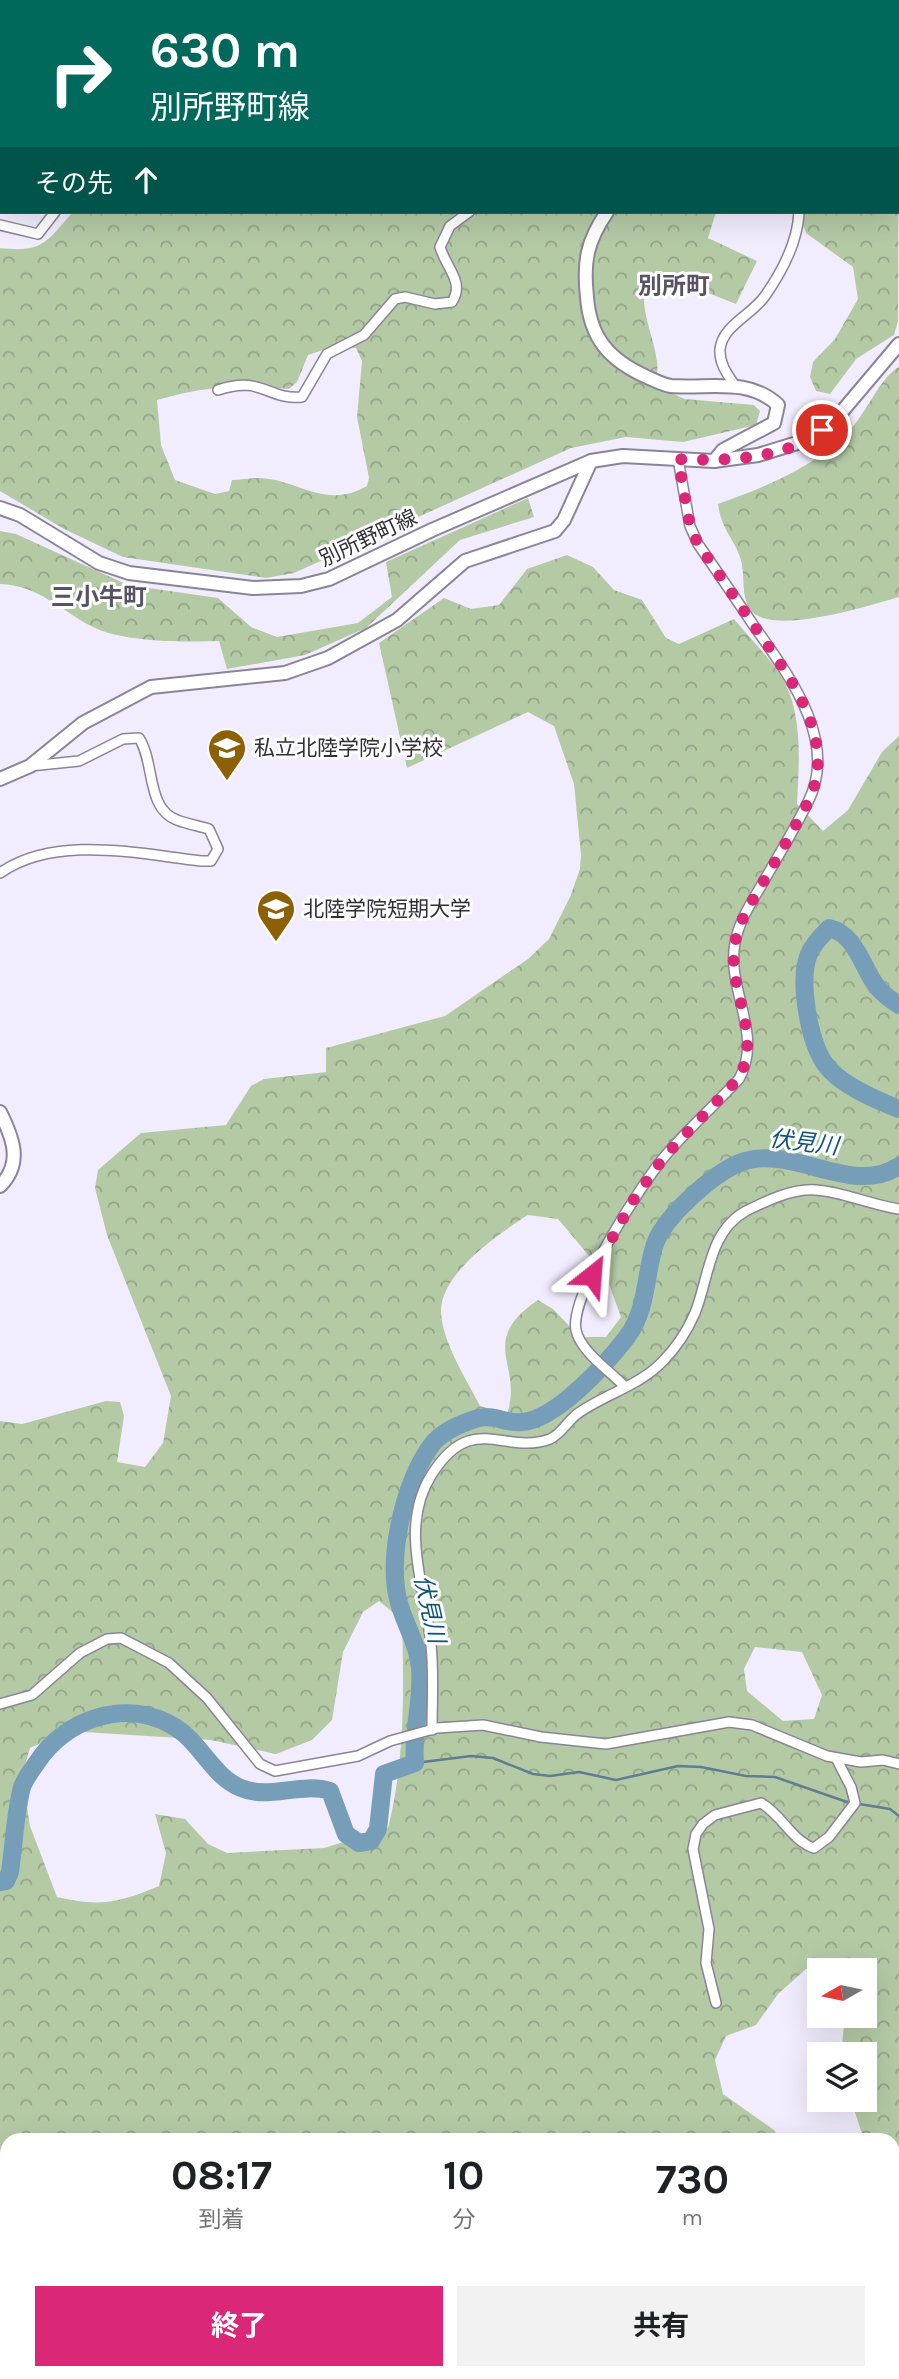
<!DOCTYPE html>
<html lang="ja">
<head>
<meta charset="utf-8">
<style>
	body { margin:0; font-family:Karla,"Noto Sans JP",sans-serif; background:#f2f2f2; color:#202124; height:100vh; display:flex; flex-direction:column; font-size:26px; white-space:nowrap }
	* { box-sizing:border-box; margin:0 }
	p { font-size:23px; color:#757577 }
	.icon { flex:none; width:38px; height:38px; fill:none; stroke:currentColor; stroke-width:2; stroke-linecap:round; stroke-linejoin:round }
	.map { position:relative; flex:1; overflow:hidden }
	.side { position:absolute; left:0px; top:2133px; width:900px; height:247px; display:flex; flex-direction:column; background:#fff; border-radius:21px 21px 0 0; box-shadow:0 7px 28px #0002 }
	.side>* { flex:none }
	.top-card { position:absolute; left:0px; top:0px; width:900px; height:214px; box-shadow:0 7px 28px #0002; background:#00695c; color:#fff; overflow:hidden }
	.needle { width:46px; rotate:261deg }
	.fabs { position:absolute; left:807px; top:1958px; display:grid; gap:14px }
	.fabs a { display:grid; place-items:center; width:70px; height:70px; border-radius:0px; background:#fff; box-shadow:0 7px 28px #0002; font-size:35px }
	.pin { position:absolute; display:grid; place-items:center; width:60px; height:60px; color:#fff; margin:-30px; border:4px solid #fff; border-radius:50%; box-shadow:0 2px 7px #0007 }
	.me { position:absolute; width:77px; margin:-38px; rotate:28deg; stroke-linejoin:round; filter:drop-shadow(0 0 5px #0008) }
	.turn { display:flex; align-items:center; gap:24px; height:147px; padding:0 35px; font-size:32px }
	.turn .icon { width:91px; height:91px; stroke-width:2.5 }
	.turn b { display:block; font-size:49px; line-height:60px }
	.then { display:flex; align-items:center; height:66px; padding:0 35px; background:#0003; gap:14px; font-size:26px }
	.eta { display:flex; justify-content:space-evenly; align-items:center; height:119px; text-align:center }
	.eta b { font-size:42px; font-weight:700; line-height:49px }
	.action { display:flex; gap:14px; margin-top:auto; padding:14px 35px }
	.action a { flex:1; height:80px; border-radius:0px; background:#db2777; color:#fff; font-size:28px; font-weight:700; line-height:80px; text-align:center }
	.action a+a { background:#f2f2f2; color:#202124 }
	.map>svg:first-child { display:block }
</style>
</head>
<body>
<div class="map">
<svg width="899" height="2379" viewBox="0 0 899 2379">
	<defs>
		<pattern id="forest-crowns" width="20" height="18" patternUnits="userSpaceOnUse" patternTransform="scale(1.75)"><rect width="20" height="18" fill="#b4caa5"/><path d="M2 6a3 3 0 1 1 6 0M12 15a3 3 0 1 1 6 0" fill="none" stroke="#93a487"/></pattern>
	</defs>
	<rect width="100%" height="100%" fill="#f1edfe"/>
	<!-- forest -->
	<g fill="url(#forest-crowns)" fill-rule="evenodd">
		<polygon points="899,69 898,321 894,335 856,359 830,394 816,391 810,377 813,362 835,339 858,299 853,267 806,233 799,212 898,212"/>
		<path d="M73 212H716L708 238 757 261 736 304 663 275C617 283 671 358 654 380L657 387 685 399 754 405 760 411 756 425 683 442 626 437 571 448 294 573 266 578 123 557 64 529 0 491V248C43 253 46 242 73 212ZM335 346 356 348 362 361 357 417 369 478 367 486C325 510 300 480 260 478 251 478 241 480 232 480L229 491 215 494 175 480 161 445 157 400C207 386 238 384 289 389L297 382 308 355Z"/>
		<path d="M899 367V597C871 605 768 638 750 609 740 593 746 574 740 557 732 535 722 531 718 504 767 486 812 469 849 431 865 415 881 376 899 367Z"/>
		<path d="M528 498 534 517 460 540 366 628 305 655 227 669 219 641C184 642 123 643 91 626 60 610 38 585 0 584V531L16 534 128 585 218 598 251 627 277 637 358 623 392 597 386 562Z"/>
		<path d="M567 555 593 567 614 590 642 600 666 638 679 644 734 619C749 637 766 654 779 673 804 709 799 763 797 804L823 831 848 810 882 752 899 736V2183L893 2176 892 2140H864L851 2100H864V2054H841L845 2016H864V1970L806 1969 778 1994 756 2025 726 2036 715 2060 723 2094 774 2130 782 2140H7V2373H892L893 2268 899 2269V2379H232L213 2374 165 2376 159 2379H0V1421L22 1424 106 1401 120 1402 124 1416 117 1462 145 1467 163 1443 171 1396 107 1235 95 1188 98 1170 141 1133 226 1125 251 1086 264 1079 326 1072V1048L445 1016 528 959 549 939 570 897 580 869 581 855 574 784 554 726 528 712 407 768 379 643 444 598 471 609 499 605 527 569ZM528 1215 558 1219 606 1276 621 1317 606 1337H580L553 1309 538 1300C476 1342 524 1365 507 1414L480 1406C467 1380 442 1342 441 1312 440 1273 500 1233 528 1215ZM379 1601 402 1620C404 1689 405 1761 388 1828L324 1848 227 1853 208 1844 185 1819 155 1814 166 1853 159 1886C118 1903 100 1907 57 1897L30 1826 22 1775 30 1748 68 1731 211 1740 276 1754 312 1740 332 1720 343 1652 363 1612ZM755 1647 802 1652 822 1695 814 1719 783 1721 747 1691 744 1669Z"/>
	</g>
	<g fill="none" stroke-linecap="round" stroke-linejoin="round">
		<!-- stream -->
		<polyline stroke="#627c91" stroke-width="2.5" points="415,1763 471,1756 493,1758 533,1774 550,1776 579,1772 616,1780 678,1766 701,1767 746,1776 775,1777 847,1802 890,1809 899,1816"/>
		<!-- river -->
		<g stroke="#779eb8" stroke-width="18">
			<path d="M899 1005C891 1000 883 994 877 987 862 967 856 934 829 928 822 935 813 944 809 954 798 980 809 1041 825 1064 840 1085 876 1100 899 1109"/>
			<path d="M0 1882 6 1881 10 1872C14 1844 15 1814 22 1787 25 1779 31 1771 36 1764 64 1719 126 1697 175 1727 201 1743 212 1776 241 1788 268 1800 301 1782 330 1791L346 1834 359 1843 371 1841 378 1829 384 1774 415 1763C412 1730 423 1700 420 1668 418 1644 405 1625 399 1603 386 1558 405 1477 434 1442 445 1430 461 1424 475 1419 493 1413 505 1424 522 1422 556 1420 607 1363 627 1337 647 1310 645 1277 654 1247 662 1218 712 1175 739 1163 790 1142 852 1198 899 1166"/>
		</g>
		<defs>
			<g id="street">
				<polyline points="452,0 455,2"/>
				<polyline points="815,0 816,2"/>
				<polyline points="189,2 190,0"/>
				<polyline points="506,2 506,0"/>
				<polyline points="0,136 2,137"/>
				<polyline points="0,225 38,234 55,212"/>
				<path d="M734 384C727 374 719 363 720 349 723 325 752 315 765 296 781 273 798 241 799 212"/>
				<path d="M218 390C262 375 267 400 302 397L327 354 364 335 395 299 405 297 435 304 452 302C465 282 446 268 440 247L450 226 469 212"/>
				<path d="M0 873C56 834 138 854 201 861H211L218 849 209 829C199 826 187 824 177 820 146 809 155 762 139 738L123 739 79 761 30 766"/>
				<path d="M624 1386C610 1371 580 1351 576 1330 569 1296 642 1183 665 1156 688 1129 715 1105 739 1079 764 1035 726 989 735 943 739 921 750 905 761 886 777 858 794 830 808 802 840 739 786 672 752 623 734 596 716 570 698 544L690 526 678 459"/>
				<polyline points="0,1704 32,1695 80,1653 107,1639 121,1638 169,1663 207,1698 260,1764 275,1771 358,1756 390,1741 437,1728 483,1725 541,1737 606,1744 729,1722 752,1725 827,1756 861,1762 883,1760 899,1764"/>
				<path d="M432 1730C432 1702 434 1673 431 1645 426 1589 398 1527 432 1474 473 1410 504 1456 550 1439 560 1435 568 1421 577 1414 603 1395 641 1385 663 1361 676 1348 688 1329 695 1313 709 1278 709 1231 746 1211 766 1201 793 1188 816 1190 844 1192 871 1205 899 1209"/>
				<path d="M716 2003 706 1963 709 1929 693 1849 696 1834 703 1824 715 1815 761 1803C782 1815 792 1841 814 1848L829 1837 855 1803 851 1787 836 1758"/>
			</g>
			<g id="secondary">
				<polyline points="877,2 878,0"/>
				<path d="M607 212C587 241 583 262 587 297 590 338 609 360 647 377 654 380 663 385 671 386 709 389 748 377 778 405L774 423 723 450 714 461"/>
				<polyline points="0,508 20,515 99,563 129,573 253,588 301,586 329,579 432,530 591,461 623,456 714,461 758,455 810,439 834,421 899,344"/>
				<polyline points="0,779 30,766 83,723 151,687 285,673 328,658 397,620 465,561 555,531 564,520 591,461"/>
				<path d="M0 1112C13 1138 23 1163 0 1186"/>
			</g>
		</defs>
		<!-- street casing -->
		<use href="#street" stroke="#898497" stroke-width="12"/>
		<!-- secondary casing -->
		<use href="#secondary" stroke="#898497" stroke-width="16"/>
		<!-- street -->
		<use href="#street" stroke="#fff" stroke-width="9"/>
		<!-- secondary -->
		<use href="#secondary" stroke="#fff" stroke-width="12"/>
	</g>
	<g fill="none" stroke-linecap="round" stroke-linejoin="round">
		<!-- route -->
		<path stroke="#db2777" stroke-width="12" stroke-dasharray="0 21.6" d="M592 1275 632 1202 664 1157 738 1079C764 1035 726 989 735 943 739 921 750 905 761 886 777 858 794 830 808 802 840 739 786 672 752 623 734 596 716 570 698 544L690 526 678 459C725 461 784 460 822 430"/>
	</g>
	<!-- icons -->
	<defs>
		<symbol id="school-pin" viewBox="-11 -11 22 30"><path d="M0 17L-7.5 6A9.5 9.5 0 1 1 7.5 6Z" fill="#8d6005" stroke="#fdfdfd"/><path d="M0-5L7-2L0 1L-7-2ZM-4 1L0 2.5L4 1V4Q0 6-4 4Z" fill="#fff"/></symbol>
		<symbol id="university-pin" viewBox="-11 -11 22 30"><path d="M0 17L-7.5 6A9.5 9.5 0 1 1 7.5 6Z" fill="#8d6005" stroke="#fdfdfd"/><path d="M0-5L7-2L0 1L-7-2ZM-4 1L0 2.5L4 1V4Q0 6-4 4Z" fill="#fff"/></symbol>
	</defs>
	<g fill-rule="evenodd">
		<use href="#school-pin" x="205" y="726" width="44" height="60"/>
		<use href="#university-pin" x="254" y="887" width="44" height="60"/>
	</g>
	<g text-anchor="middle" stroke-width="6" stroke-linejoin="round" paint-order="stroke">
		<!-- street labels -->
		<g font-size="21" fill="#302e36" stroke="#fdfdfd">
			<text transform="translate(368 538) rotate(-25)" y="7">別所野町線</text>
		</g>
		<!-- poi labels -->
		<g font-size="21" fill="#302e36" stroke="#fdfdfd" text-anchor="start">
			<text x="254" y="755">私立北陸学院小学校</text>
			<text x="303" y="916">北陸学院短期大学</text>
		</g>
		<!-- water labels -->
		<g font-size="23" font-style="italic" fill="#0d5478" stroke="#fdfdfd">
			<text transform="translate(804 1142) rotate(7)" y="8">伏見川</text>
			<text transform="translate(430 1609) rotate(77)" y="8">伏見川</text>
		</g>
		<!-- quarter labels -->
		<g font-size="24" font-weight="bold" fill="#575364" stroke="#fdfdfd">
			<text x="674" y="294">別所町</text>
			<text x="99" y="605">三小牛町</text>
		</g>
	</g>
</svg>
<div class="fabs">
<a><svg class="needle" viewBox="-14 -14 28 28"><path d="M0-13l5 13h-10z" fill="#e53935"/><path d="M0 13l5-13h-10z" fill="#757577"/></svg></a>
<a><svg class="icon" aria-label="layers" viewBox="0 0 24 24"><path d="M12 4l9 5-9 5-9-5zM3 14l9 5 9-5"/></svg></a>
</div>
<div class="pin" style="left:822px;top:430px;background:#d93025"><svg class="icon" aria-label="arrive" viewBox="0 0 24 24"><path d="M6 21V4h12l-3 4 3 4H6"/></svg></div>
<svg class="me" style="left:592px;top:1275px" viewBox="-20 -20 40 40"><path d="M0-17L14 15 0 8-14 15z" fill="#db2777" stroke="#fff" stroke-width="4"/></svg>
<div class="top-card">
<div class="turn"><svg class="icon" aria-label="right" viewBox="0 0 24 24"><path d="M7 20v-9h11M14 6l5 5-5 5"/></svg><div><b>630 m</b>別所野町線</div></div>
<div class="then">その先<svg class="icon" aria-label="ahead" viewBox="0 0 24 24"><path d="M12 20V5M6 11l6-6 6 6"/></svg></div>
</div>
<section class="side">
<div class="eta">
<div><b>08:17</b><p>到着</p></div>
<div><b>10</b><p>分</p></div>
<div><b>730</b><p>m</p></div>
</div>
<div class="action"><a>終了</a><a>共有</a></div>
</section>
</div>
</body>
</html>
